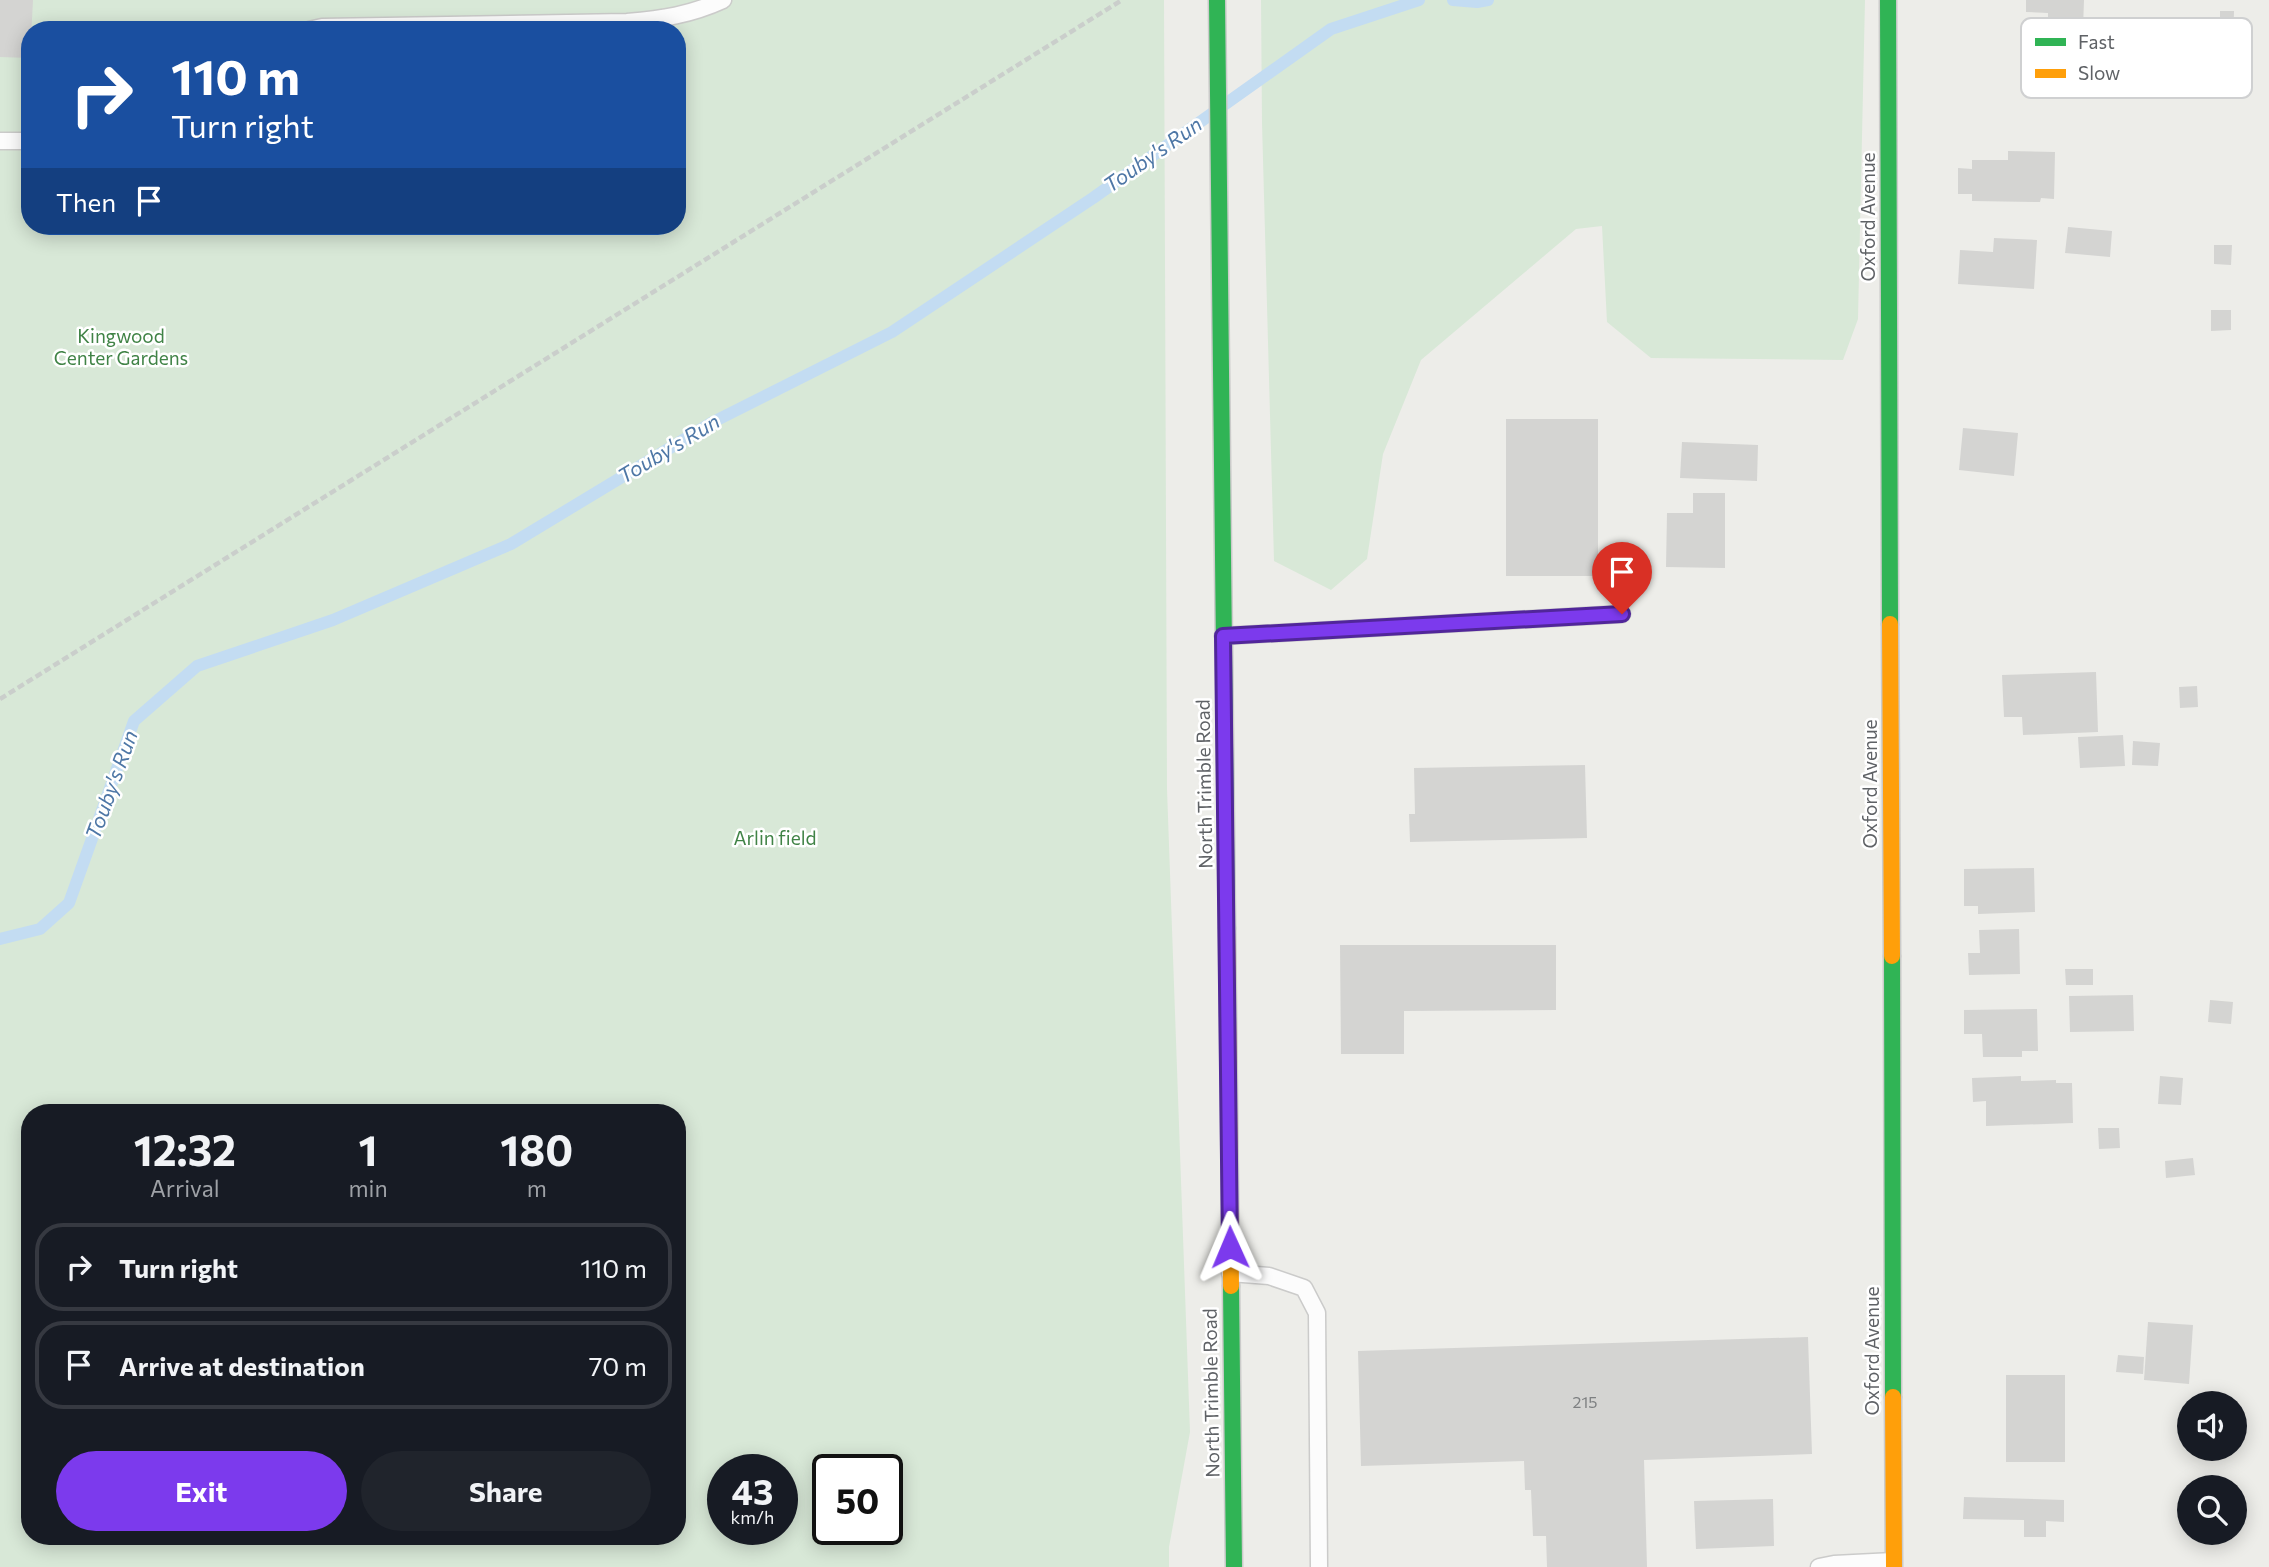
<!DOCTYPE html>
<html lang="en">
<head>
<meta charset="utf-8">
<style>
	body { margin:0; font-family:Commissioner,sans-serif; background:#20242c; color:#f1f3f6; height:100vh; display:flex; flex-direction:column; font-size:26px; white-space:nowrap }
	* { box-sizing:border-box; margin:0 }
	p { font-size:23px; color:#9ea1a6 }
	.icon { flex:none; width:38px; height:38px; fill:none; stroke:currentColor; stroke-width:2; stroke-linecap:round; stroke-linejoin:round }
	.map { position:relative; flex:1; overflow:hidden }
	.details { position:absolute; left:21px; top:1104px; width:665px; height:441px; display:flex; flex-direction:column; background:#171b24; border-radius:28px; box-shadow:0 4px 18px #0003 }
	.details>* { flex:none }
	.top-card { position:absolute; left:21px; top:21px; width:665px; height:214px; border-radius:28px; box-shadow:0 4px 18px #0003; background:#1a4fa0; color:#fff; overflow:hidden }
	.buttons { position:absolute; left:2177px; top:1391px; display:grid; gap:14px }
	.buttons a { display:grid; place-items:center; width:70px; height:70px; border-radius:50%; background:#171b24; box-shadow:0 4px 18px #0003; font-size:35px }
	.speed { position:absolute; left:707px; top:1454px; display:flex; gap:14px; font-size:35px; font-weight:700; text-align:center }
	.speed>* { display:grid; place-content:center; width:91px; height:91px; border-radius:50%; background:#171b24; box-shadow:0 4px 18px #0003; line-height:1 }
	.speed small { font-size:18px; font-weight:400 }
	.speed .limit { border:4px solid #111; border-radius:10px; background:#fff; color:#111 }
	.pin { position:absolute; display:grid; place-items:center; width:60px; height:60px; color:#fff; margin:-72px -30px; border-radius:50% 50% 50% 0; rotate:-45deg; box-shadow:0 0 7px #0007 }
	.pin .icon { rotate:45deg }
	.me { position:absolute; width:77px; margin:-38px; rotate:359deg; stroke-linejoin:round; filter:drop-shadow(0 0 5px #0008) }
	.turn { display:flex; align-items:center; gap:24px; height:147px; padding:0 35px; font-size:32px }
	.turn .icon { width:91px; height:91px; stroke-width:2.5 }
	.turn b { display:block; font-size:49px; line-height:60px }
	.then { display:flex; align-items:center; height:66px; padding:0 35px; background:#0003; gap:14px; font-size:26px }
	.eta { display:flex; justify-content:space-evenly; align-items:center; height:119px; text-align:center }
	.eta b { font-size:42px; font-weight:700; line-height:49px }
	.primary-button { display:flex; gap:14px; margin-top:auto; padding:14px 35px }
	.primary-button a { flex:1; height:80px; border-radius:42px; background:#7c3aed; color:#fff; font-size:28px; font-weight:700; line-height:80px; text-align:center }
	.primary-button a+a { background:#20242c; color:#f1f3f6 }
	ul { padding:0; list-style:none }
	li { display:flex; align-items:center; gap:21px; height:88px; margin:0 14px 10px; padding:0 21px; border:4px solid #363941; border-radius:28px }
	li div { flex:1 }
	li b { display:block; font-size:26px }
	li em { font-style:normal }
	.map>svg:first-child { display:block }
</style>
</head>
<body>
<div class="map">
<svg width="2269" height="1567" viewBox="0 0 2269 1567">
	<rect width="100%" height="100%" fill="#edede9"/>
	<!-- green -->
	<g fill="#d8e8d7" fill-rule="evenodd">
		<path d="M0 0H1164L1167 789 1190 1432 1169 1547V1567H0ZM30 30H677V226H30ZM30 1113H677V1536H30ZM723 1470H782V1530H723ZM828 1470H887V1530H828Z"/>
		<polygon points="1261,0 1865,0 1858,319 1843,360 1651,358 1607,322 1602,226 1576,229 1421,360 1383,454 1367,559 1331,590 1274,561 1262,123"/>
	</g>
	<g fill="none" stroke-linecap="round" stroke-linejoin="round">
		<!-- stream -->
		<g stroke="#c3dcf2" stroke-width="12">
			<polyline points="1453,0 1477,2 1488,0"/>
			<polyline points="0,939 40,929 69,903 134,721 197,666 333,620 511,544 713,422 892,332 1093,198 1331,29 1419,0"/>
		</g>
	</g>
	<!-- building -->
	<g fill="#d4d4d2">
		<polygon points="0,0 33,0 30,58 0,57"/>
		<polygon points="2026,0 2084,0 2083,28 2048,27 2048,13 2026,12"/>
		<polygon points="2220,11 2234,11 2233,47 2209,47 2209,25 2220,26"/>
		<polygon points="2008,151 2055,152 2054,199 2041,198 2040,202 1972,201 1972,194 1958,194 1958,168 1972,169 1972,160 2008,160"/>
		<polygon points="2068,227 2112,231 2110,257 2065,253"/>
		<polygon points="1994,238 2037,240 2034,289 1958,284 1960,250 1993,252"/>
		<polygon points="2214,245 2232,245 2231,265 2214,264"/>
		<polygon points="2211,310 2231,310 2231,330 2211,331"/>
		<rect x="1506" y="419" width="92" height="157"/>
		<polygon points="1963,428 2018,433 2014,476 1959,470"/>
		<polygon points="1682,442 1758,445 1757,481 1680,478"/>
		<polygon points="1693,493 1725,493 1725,568 1666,567 1667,513 1693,513"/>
		<polygon points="2096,672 2098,732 2023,735 2022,717 2004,717 2002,675"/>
		<polygon points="2197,686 2198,707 2180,708 2179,687"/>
		<polygon points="2123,735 2125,766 2080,768 2078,737"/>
		<polygon points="2133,741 2160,743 2158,766 2132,765"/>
		<polygon points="1585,765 1587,838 1410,842 1409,814 1415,814 1414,768"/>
		<polygon points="2034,868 2035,912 1978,914 1978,906 1964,906 1964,869"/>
		<polygon points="2019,929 2020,974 1969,975 1968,953 1980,953 1979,930"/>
		<polygon points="1340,945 1556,945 1556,1010 1404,1011 1404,1054 1341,1054"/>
		<polygon points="2065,969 2093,969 2093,985 2066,985"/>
		<polygon points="2133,995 2134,1031 2070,1032 2069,996"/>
		<polygon points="2210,1000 2233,1002 2231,1024 2208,1022"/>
		<polygon points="2037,1009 2038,1051 2022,1051 2022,1057 1983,1057 1982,1034 1964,1034 1964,1010"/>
		<polygon points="2021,1076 2021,1081 2056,1080 2056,1083 2072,1083 2073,1123 1986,1126 1986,1101 1973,1102 1972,1078"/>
		<polygon points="2160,1076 2183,1078 2181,1105 2158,1104"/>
		<polygon points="2098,1128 2119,1128 2120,1148 2099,1149"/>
		<polygon points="2193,1158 2195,1175 2166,1178 2165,1161"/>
		<polygon points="2148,1322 2193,1325 2189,1384 2144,1380"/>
		<polygon points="1808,1337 1812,1454 1644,1460 1647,1567 1547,1567 1546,1536 1533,1536 1531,1490 1525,1490 1524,1461 1361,1466 1358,1351"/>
		<polygon points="2118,1355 2144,1357 2143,1374 2116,1372"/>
		<rect x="2006" y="1375" width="59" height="87"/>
		<polygon points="1964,1497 2064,1500 2064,1522 2046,1521 2046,1537 2024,1537 2024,1520 1963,1519"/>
		<polygon points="1773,1499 1774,1546 1696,1549 1694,1501"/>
	</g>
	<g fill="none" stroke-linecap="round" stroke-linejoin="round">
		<defs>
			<g id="lane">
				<path d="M309 30 322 27 627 22C662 19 690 15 723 0"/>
				<polyline points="0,141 30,141"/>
				<polyline points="1223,636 1622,614"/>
				<polyline points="1230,1273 1269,1276 1304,1288 1317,1313 1319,1567"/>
				<polyline points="1819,1567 1834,1564 1893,1561"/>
			</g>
			<g id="fast">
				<polyline points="1217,0 1227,928"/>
				<polyline points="1888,0 1890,624"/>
				<polyline points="1892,956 1893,1397"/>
				<polyline points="1231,1286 1234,1567"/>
			</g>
			<g id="slow">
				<polyline points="1890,624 1892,956"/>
				<polyline points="1227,928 1231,1286"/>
				<polyline points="1893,1397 1894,1567"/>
			</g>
		</defs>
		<!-- lane casing -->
		<use href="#lane" stroke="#cbcbca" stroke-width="19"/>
		<!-- fast casing -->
		<use href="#fast" stroke="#cbcbca" stroke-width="19"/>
		<!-- slow casing -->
		<use href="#slow" stroke="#cbcbca" stroke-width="19"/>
		<!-- path -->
		<polyline stroke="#cacecb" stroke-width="4.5" stroke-dasharray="7 3.5" stroke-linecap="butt" points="0,699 1122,0"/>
		<!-- lane -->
		<use href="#lane" stroke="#fcfcfc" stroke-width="16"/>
		<!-- fast -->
		<use href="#fast" stroke="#30b455" stroke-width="16"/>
		<!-- slow -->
		<use href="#slow" stroke="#ff9f0a" stroke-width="16"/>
	</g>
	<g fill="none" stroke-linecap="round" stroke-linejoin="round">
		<defs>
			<polyline id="route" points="1230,1247 1223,636 1622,614"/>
		</defs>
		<!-- route casing -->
		<use href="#route" stroke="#51269a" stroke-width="18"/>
		<!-- route -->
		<use href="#route" stroke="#7c3aed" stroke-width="12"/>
	</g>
	<g text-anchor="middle" stroke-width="5" stroke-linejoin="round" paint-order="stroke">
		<!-- number labels -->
		<g font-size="16" fill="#7e8082">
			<text x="1585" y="1408">215</text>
		</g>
		<!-- street labels -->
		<g font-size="19" fill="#5f6266" stroke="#fff">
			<text transform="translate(1868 217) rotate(-90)" y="7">Oxford Avenue</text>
			<text transform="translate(1204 784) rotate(-91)" y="7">North Trimble Road</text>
			<text transform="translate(1870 784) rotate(-90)" y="7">Oxford Avenue</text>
			<text transform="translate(1872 1351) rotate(-90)" y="7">Oxford Avenue</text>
			<text transform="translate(1211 1393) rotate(-91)" y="7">North Trimble Road</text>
		</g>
		<!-- park labels -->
		<g font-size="19" fill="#408346" stroke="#fff">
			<text x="121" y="343">Kingwood<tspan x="121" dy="22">Center Gardens</tspan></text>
			<text x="775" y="845">Arlin field</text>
		</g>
		<!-- water labels -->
		<g font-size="21" font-style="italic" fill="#4e77a6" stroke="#fff">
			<text transform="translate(1153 155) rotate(-35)" y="7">Touby's Run</text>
			<text transform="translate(669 449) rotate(-31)" y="7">Touby's Run</text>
			<text transform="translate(112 785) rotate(-70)" y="7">Touby's Run</text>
		</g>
	</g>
	<!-- legend -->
	<rect x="2021" y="18" width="231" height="80" rx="10" fill="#fff" stroke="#cfd0d1" stroke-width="2"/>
	<rect x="2035" y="38" width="31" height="8" fill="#30b455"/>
	<rect x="2035" y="69" width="31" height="9" fill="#ff9f0a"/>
	<g font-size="19" fill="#5f6266">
		<text x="2078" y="49">Fast</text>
		<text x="2078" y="80">Slow</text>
	</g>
</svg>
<div class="buttons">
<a><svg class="icon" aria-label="sound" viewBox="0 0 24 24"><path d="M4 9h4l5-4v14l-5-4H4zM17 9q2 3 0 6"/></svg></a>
<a><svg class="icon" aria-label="search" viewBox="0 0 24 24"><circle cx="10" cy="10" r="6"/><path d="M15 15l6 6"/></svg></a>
</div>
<div class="speed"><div>43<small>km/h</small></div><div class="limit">50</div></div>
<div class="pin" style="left:1622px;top:614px;background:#d93025"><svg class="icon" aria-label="arrive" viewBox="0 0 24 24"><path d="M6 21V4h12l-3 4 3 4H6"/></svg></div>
<svg class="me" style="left:1230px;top:1247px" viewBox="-20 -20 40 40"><path d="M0-17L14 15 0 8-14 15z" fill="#7c3aed" stroke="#fff" stroke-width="4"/></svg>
<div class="top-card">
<div class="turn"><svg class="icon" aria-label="right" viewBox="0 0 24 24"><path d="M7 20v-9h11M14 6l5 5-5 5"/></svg><div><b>110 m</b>Turn right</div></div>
<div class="then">Then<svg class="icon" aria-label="arrive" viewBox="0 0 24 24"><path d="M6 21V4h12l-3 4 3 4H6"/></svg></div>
</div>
<section class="details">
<div class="eta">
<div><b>12:32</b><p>Arrival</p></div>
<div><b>1</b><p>min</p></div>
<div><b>180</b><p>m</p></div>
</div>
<ul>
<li><svg class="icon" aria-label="right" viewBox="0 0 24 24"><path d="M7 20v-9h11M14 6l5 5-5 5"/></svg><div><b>Turn right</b></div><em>110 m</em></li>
<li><svg class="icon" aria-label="arrive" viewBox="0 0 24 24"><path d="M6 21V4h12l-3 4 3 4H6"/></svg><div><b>Arrive at destination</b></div><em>70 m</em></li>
</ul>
<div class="primary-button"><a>Exit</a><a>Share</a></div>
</section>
</div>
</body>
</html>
